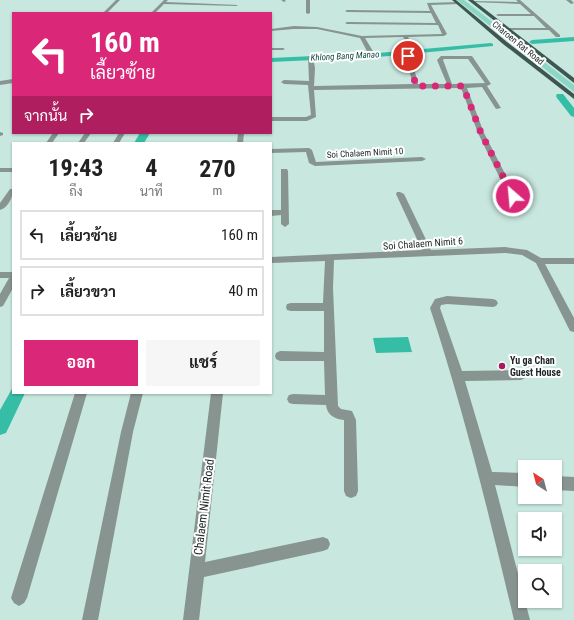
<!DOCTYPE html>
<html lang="th">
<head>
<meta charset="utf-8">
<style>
	body { margin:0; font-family:"Roboto Condensed",Sarabun,sans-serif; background:#f6f6f6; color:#222; height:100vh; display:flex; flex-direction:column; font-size:15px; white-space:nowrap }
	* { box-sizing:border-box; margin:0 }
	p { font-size:13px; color:#767676 }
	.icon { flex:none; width:22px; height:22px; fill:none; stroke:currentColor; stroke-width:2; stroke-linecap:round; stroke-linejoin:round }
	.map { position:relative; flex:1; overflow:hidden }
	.side { position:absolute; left:12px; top:142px; width:260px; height:252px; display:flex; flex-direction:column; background:#fff; border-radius:0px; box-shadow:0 1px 3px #0004 }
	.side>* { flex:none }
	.guide { position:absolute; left:12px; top:12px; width:260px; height:122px; border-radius:0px; box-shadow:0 1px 3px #0004; background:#db2777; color:#fff; overflow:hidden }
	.needle { width:26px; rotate:324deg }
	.buttons { position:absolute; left:518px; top:460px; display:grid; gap:8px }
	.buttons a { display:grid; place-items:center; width:44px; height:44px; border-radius:0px; background:#fff; box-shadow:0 1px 3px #0004; font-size:20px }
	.pin { position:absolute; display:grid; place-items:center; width:34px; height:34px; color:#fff; margin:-17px; border:2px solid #fff; border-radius:50%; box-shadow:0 1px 4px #0007 }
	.me { position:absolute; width:44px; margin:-22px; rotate:333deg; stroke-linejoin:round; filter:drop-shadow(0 0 3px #0008) }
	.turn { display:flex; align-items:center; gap:14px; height:84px; padding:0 12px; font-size:18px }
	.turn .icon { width:52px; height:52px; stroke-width:2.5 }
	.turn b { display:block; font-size:28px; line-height:34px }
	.then { display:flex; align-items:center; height:38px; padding:0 12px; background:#0003; gap:8px; font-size:15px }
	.eta { display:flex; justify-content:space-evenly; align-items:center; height:68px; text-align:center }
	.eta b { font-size:24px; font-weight:700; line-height:28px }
	.cta { display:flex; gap:8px; margin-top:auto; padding:8px 12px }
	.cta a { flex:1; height:46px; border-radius:0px; background:#db2777; color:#fff; font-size:16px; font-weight:700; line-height:46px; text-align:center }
	.cta a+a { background:#f6f6f6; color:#222 }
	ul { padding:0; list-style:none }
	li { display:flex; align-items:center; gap:12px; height:50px; margin:0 8px 6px; padding:0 4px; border:2px solid #e0e0e0; border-radius:0px }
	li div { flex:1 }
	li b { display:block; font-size:15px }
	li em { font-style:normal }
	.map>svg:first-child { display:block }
</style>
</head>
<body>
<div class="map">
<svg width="574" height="620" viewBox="0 0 574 620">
	<rect width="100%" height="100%" fill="#c7e7df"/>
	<!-- green -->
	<polygon fill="#8ad7c5" points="457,0 464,0 574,85 574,92"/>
	<!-- water -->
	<polygon fill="#36bda6" points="408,337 412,352 376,353 373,338"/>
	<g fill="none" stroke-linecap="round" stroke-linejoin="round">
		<!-- canal -->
		<g fill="#36bda6" fill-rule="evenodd">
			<polygon points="574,37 574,41 532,44 529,42 532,40"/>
			<polygon points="491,43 493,44 493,46 378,57 271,62 271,58 378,53"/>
			<polygon points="557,94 563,94 574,108 574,117 571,116 557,98 556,96"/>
			<polygon points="140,133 150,133 144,143 134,143"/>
			<polygon points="13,387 13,393 25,393 6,433 0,435 0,410"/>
		</g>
		<!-- minor -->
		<g fill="#879490" fill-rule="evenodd">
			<polygon points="116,0 120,0 107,13 103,13"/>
			<polygon points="164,0 168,0 166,2 238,5 236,6 164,4 155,13 151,13"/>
			<polygon points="281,0 285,0 286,1 284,2"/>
			<polygon points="306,0 310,0 310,13 308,14 306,13"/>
			<polygon points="516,0 520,0 560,35 560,37 556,37 549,30 504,30 506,28 546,28 534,16 498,16 496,15 498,14 531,14 520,4 471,2 473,1 518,2"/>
			<polygon points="566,0 571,0 574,3 571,4"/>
			<polygon points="458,2 459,4 431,5 447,34 444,36 408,37 415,50 413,51 411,50 403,37 365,38 374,53 371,55 368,53 360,38 317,29 294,29 271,31 271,29 294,26 317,27 362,36 442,34 438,25 347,24 345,23 347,22 436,23 431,13 347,12 345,11 347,10 430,11 427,3"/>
			<polygon points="271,48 283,48 285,49 283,50 271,50"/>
			<path d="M408 54 411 56 418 84H447L437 60 441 56H472L491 84 487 86 501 108 496 109 482 87 467 88 484 133 517 197 516 199H510L509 197 478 133 461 88 314 90 316 117 307 121H271V117H306L311 115 308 85 284 84 281 82 284 80 309 81 308 56 313 57 315 68 314 86 413 84 405 56ZM444 59H468L485 83 452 84 443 60Z"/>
			<polygon points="13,79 13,83 0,85 0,81"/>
			<polygon points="0,132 3,133 3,135 0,136"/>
			<polygon points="53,133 59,133 52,143 46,143"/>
			<polygon points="85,133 91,133 84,143 78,143"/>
			<polygon points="119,133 125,133 119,143 113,143"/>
			<polygon points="238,133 244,133 243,143 237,143"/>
			<polygon points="309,148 312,150 316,162 422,157 426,159 422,161 315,166 309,163 306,152 271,153 271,149"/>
			<rect x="0" y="168" width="13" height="4"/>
			<polygon points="281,169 287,169 288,171 289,224 285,227 281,224 281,215 271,216 271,210 281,210"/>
			<path d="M10 189H13C13 197 8 208 0 210V203Z"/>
			<path d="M397 192H400L404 194 431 250 505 247 527 250 541 258H574V264H545L574 318V332L570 331 536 263 522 255 505 253 334 260 333 288 338 406 341 409 352 411 356 420 358 491 356 496 351 498 346 496 344 491V420C335 419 327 415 326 405L293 404 289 403 287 399 289 395 293 394 325 395 324 361H280L276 359 275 356 276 353 280 351 324 352V311H291L287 310 286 307 287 304 291 303H323L325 261 271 263V257L422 250 396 194Z"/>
			<polygon points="0,272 13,272 13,288 3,306 0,307 0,294 9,278 0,278"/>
			<path d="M447 296 493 299 496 300 498 303 496 306 493 307 447 304 441 305 440 308 462 371 521 370 525 372 527 375 525 378 521 380 465 381 492 472 525 473V487L495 485 530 620H514C489 515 464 411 430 308L435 299Z"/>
			<polygon points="75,393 87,393 27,598 24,603 19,606 14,603 11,598"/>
			<polygon points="131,393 143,393 133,432 98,620 82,620 121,432"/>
			<polygon points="211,393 223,393 205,562 323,537 328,539 330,544 328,549 323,551 204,577 199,620 183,620"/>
			<polygon points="555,476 574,477 574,491 555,490"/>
		</g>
		<!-- major -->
		<g fill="#3e5650" fill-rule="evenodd">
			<polygon points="452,0 456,0 507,42 574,94 574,99 503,44"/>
			<polygon points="468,0 473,0 574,78 574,83"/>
		</g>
	</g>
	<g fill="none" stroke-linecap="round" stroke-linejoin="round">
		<!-- route -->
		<polyline stroke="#db2777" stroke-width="7" stroke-dasharray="0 12.6" points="408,56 416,86 463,86 481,133 513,196"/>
	</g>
	<!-- markers -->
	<circle fill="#a71a5d" stroke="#fff" stroke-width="1.5" cx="502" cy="366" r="4"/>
	<g text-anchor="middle" stroke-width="4" stroke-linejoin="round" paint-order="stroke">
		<!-- far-street labels -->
		<g font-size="9" fill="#1b2724" stroke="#fff">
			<text transform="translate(518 43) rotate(39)" y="3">Charoen Rat Road</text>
			<text transform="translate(365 153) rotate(-3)" y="3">Soi Chalaem Nimit 10</text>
		</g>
		<!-- far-water labels -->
		<g font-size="9" font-style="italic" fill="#10483f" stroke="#fff">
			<text transform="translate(345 56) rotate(-3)" y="3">Khlong Bang Manao</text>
		</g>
		<!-- street labels -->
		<g font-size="10" fill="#1b2724" stroke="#fff">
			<text transform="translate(423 243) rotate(-4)" y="4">Soi Chalaem Nimit 6</text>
		</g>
		<!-- poi labels -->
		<g font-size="10" font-weight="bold" fill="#1b2724" stroke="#fff" text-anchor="start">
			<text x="510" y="364">Yu ga Chan<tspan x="510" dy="12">Guest House</tspan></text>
		</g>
		<!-- near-street labels -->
		<g font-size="12" fill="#1b2724" stroke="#fff">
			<text transform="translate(204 507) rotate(-83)" y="4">Chalaem Nimit Road</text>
		</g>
	</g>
</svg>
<div class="buttons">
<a><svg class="needle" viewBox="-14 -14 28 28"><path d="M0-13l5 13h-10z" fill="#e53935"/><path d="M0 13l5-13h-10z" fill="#767676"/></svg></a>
<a><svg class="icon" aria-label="sound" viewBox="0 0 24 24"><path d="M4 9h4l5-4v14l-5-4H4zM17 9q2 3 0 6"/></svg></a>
<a><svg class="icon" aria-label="search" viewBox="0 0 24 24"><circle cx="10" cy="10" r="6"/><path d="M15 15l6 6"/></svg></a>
</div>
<div class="pin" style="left:408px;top:56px;background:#d93025"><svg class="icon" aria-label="arrive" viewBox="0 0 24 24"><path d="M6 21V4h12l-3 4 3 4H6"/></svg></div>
<svg class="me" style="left:513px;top:196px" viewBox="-20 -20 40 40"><circle r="17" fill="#db2777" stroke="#fff" stroke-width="3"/><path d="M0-11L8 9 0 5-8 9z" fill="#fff"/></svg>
<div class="guide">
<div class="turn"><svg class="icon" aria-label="left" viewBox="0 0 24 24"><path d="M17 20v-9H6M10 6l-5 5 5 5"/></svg><div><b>160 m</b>เลี้ยวซ้าย</div></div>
<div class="then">จากนั้น<svg class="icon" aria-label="right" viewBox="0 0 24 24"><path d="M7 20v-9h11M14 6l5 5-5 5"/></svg></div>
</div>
<section class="side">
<div class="eta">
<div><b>19:43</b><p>ถึง</p></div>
<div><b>4</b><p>นาที</p></div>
<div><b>270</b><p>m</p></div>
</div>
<ul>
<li><svg class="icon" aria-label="left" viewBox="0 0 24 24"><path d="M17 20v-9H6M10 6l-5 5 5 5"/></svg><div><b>เลี้ยวซ้าย</b></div><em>160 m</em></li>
<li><svg class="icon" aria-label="right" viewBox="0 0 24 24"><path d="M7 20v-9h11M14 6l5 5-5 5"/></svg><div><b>เลี้ยวขวา</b></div><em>40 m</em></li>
</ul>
<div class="cta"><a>ออก</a><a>แชร์</a></div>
</section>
</div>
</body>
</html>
